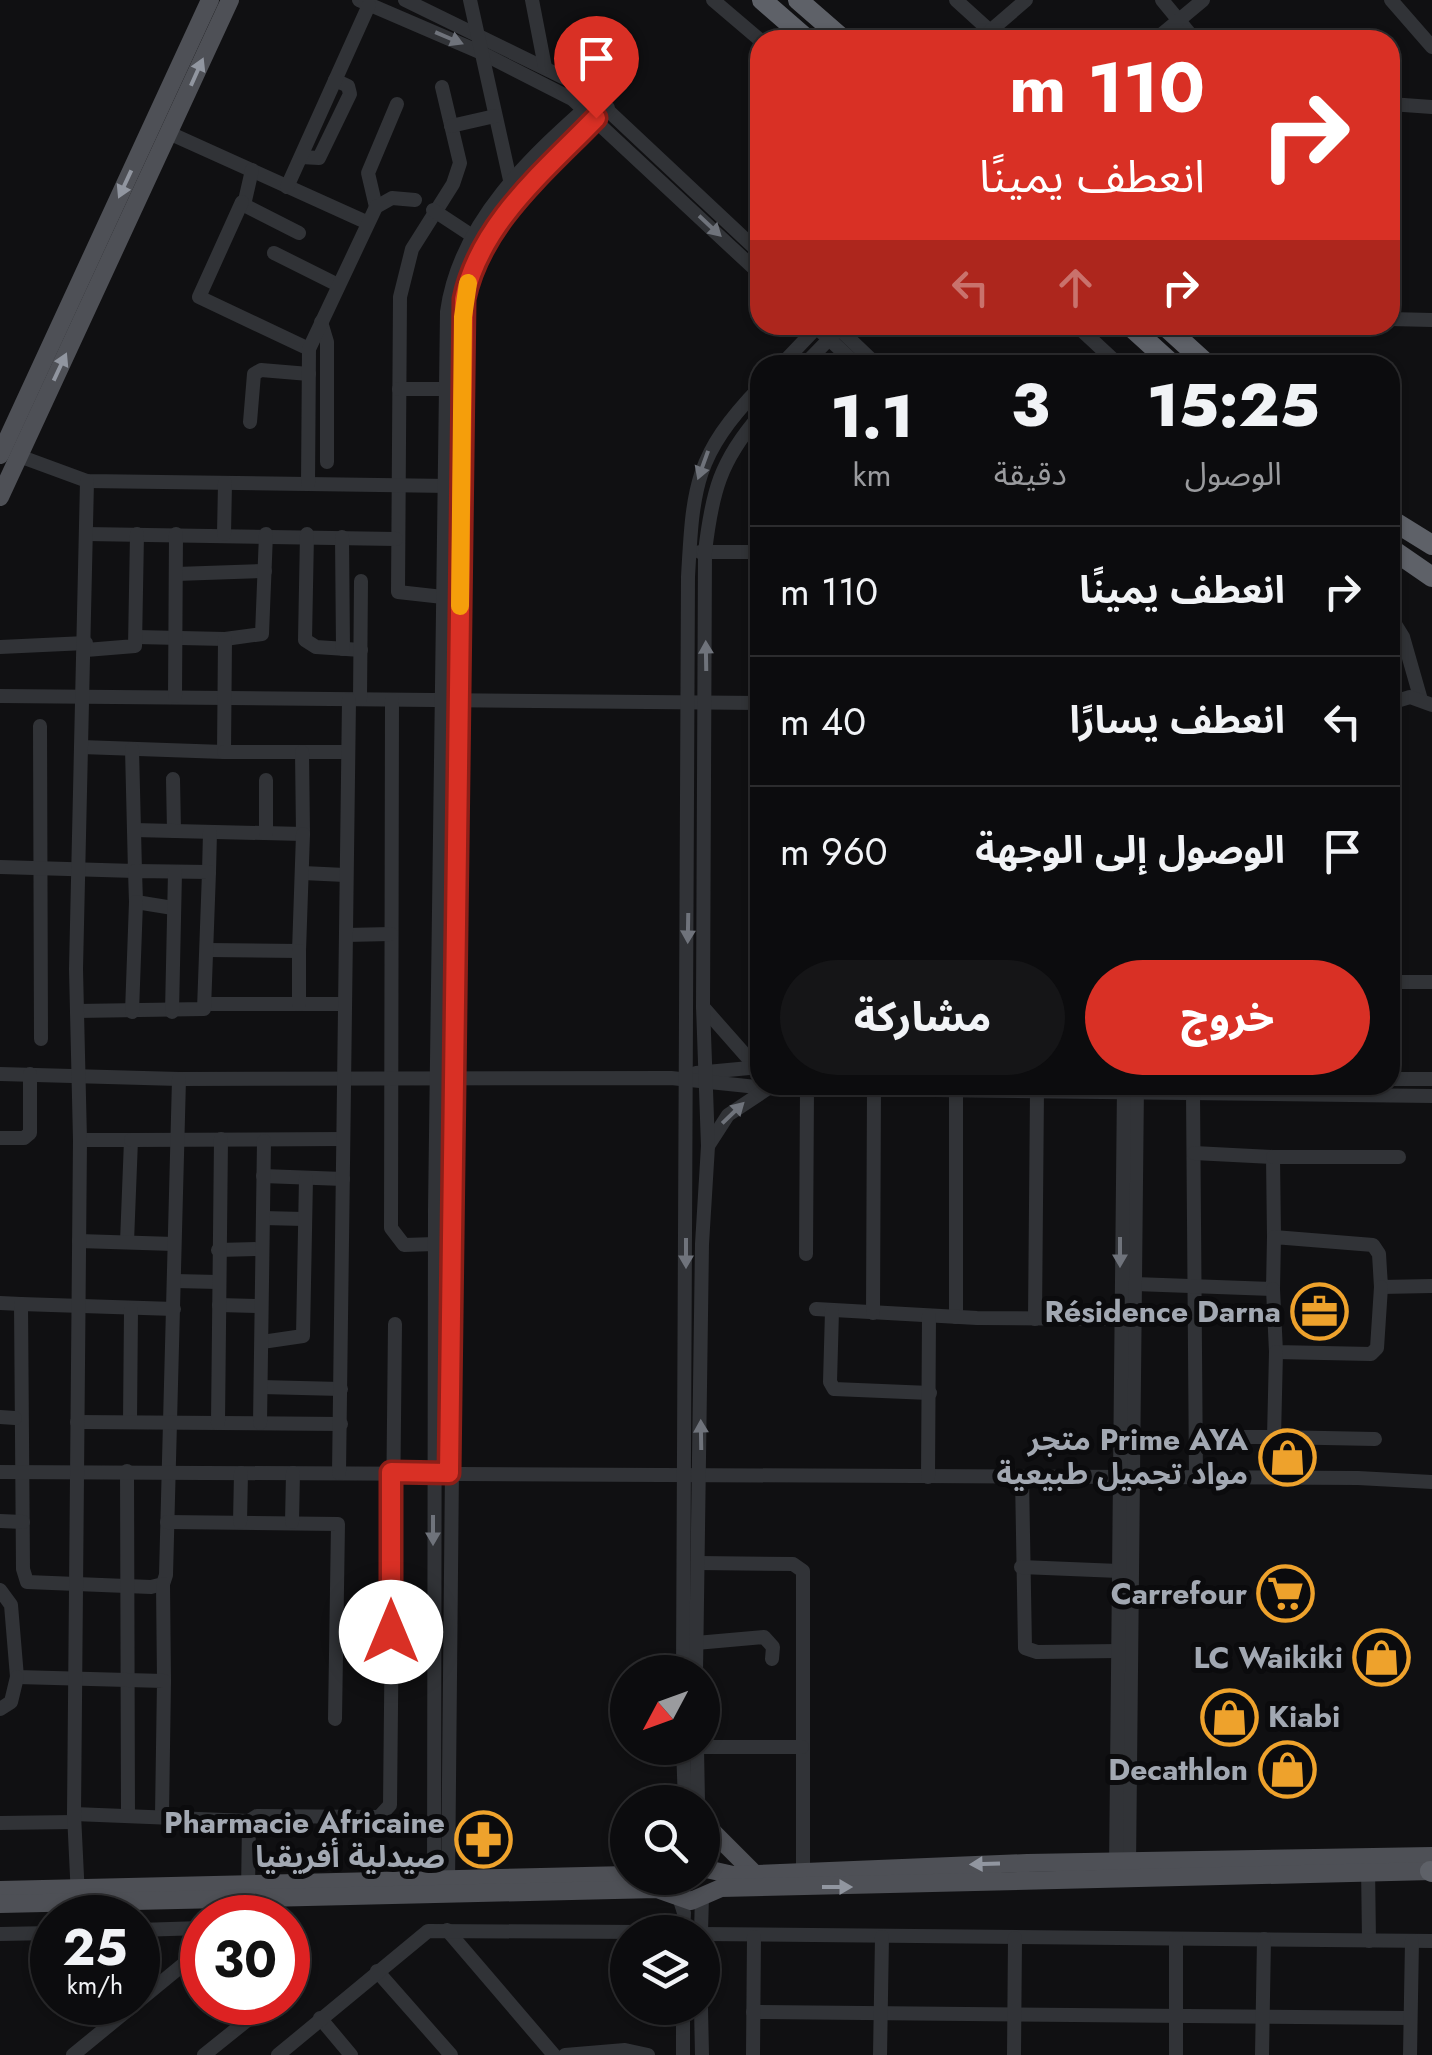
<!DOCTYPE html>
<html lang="ar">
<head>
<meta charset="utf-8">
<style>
	body { margin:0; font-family:Jost,"Noto Sans Arabic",sans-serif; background:#151517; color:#f1f3f6; direction:rtl; height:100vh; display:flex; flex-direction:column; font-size:38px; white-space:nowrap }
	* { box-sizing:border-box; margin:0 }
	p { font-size:32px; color:#9a9b9e }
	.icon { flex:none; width:55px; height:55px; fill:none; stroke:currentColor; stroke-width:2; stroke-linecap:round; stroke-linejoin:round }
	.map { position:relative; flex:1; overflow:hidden; direction:ltr }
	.panel { position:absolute; left:750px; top:355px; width:650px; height:740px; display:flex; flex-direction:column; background:#0c0c0e; border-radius:30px; box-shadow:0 2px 8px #0004,0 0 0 2px #2c2c2e; direction:rtl }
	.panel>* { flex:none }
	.guide { position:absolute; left:750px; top:30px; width:650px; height:305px; border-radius:30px; box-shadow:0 2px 8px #0004,0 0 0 2px #2c2c2e; direction:rtl; background:#d93025; color:#fff; overflow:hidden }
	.needle { width:65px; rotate:229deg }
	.controls { position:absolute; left:610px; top:1655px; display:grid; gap:20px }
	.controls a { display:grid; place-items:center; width:110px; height:110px; border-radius:50%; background:#0c0c0e; box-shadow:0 2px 8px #0004,0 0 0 2px #2c2c2e; font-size:50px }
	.speed { position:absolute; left:30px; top:1895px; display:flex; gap:20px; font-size:50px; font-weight:700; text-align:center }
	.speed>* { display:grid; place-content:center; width:130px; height:130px; border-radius:50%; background:#0c0c0e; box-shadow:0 2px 8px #0004,0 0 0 2px #2c2c2e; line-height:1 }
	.speed small { font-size:25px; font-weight:400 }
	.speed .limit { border:15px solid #d22; background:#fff; color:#111 }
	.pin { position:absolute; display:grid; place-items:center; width:85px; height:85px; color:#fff; margin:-102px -42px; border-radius:50% 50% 50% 0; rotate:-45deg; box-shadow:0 0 10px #0007 }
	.pin .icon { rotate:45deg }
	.me { position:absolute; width:110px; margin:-55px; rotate:0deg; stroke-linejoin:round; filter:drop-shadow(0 0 8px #0008) }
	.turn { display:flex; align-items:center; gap:35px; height:210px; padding:0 30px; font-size:45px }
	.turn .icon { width:130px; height:130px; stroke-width:2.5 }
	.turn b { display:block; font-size:70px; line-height:85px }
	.lanes { display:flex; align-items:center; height:95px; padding:0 30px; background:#0003; justify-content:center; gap:50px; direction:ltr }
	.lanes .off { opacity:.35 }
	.eta { display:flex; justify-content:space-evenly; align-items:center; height:170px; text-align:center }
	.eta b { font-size:60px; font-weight:800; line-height:70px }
	.button { display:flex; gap:20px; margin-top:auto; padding:20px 30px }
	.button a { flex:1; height:115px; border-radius:60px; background:#d93025; color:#fff; font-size:40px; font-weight:800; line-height:115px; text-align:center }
	.button a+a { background:#151517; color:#f1f3f6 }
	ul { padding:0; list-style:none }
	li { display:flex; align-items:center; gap:30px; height:130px; padding:0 30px; border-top:2px solid #2c2c2e }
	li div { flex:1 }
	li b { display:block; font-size:38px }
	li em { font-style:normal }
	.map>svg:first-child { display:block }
</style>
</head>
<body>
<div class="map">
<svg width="1432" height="2055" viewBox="0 0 1432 2055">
	<rect width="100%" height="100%" fill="#101012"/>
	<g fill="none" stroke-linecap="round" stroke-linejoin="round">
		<!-- minor -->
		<g stroke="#313337" stroke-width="14">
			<polyline points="359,0 482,53 572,99 760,274"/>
			<polyline points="405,0 583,87 760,253"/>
			<polyline points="470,0 512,189"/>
			<polyline points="532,0 545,67"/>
			<polyline points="713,0 760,40"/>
			<polyline points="956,0 1000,40"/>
			<polyline points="1162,0 1195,40"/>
			<polyline points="1391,0 1432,47"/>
			<polyline points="990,31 1026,0"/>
			<polyline points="1155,40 1203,0"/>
			<polyline points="442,87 460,163 453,184 412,249 400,297 398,592 443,597"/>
			<polyline points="1390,104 1432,107"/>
			<polyline points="451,126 495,116"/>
			<polyline points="169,133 366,222"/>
			<polyline points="301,157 319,158 350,94 348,86 335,80"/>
			<polyline points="252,170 244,205 299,233"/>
			<polyline points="287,187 369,5"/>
			<polyline points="242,202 199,297 309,349"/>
			<polyline points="376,207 368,173 397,104"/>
			<polyline points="433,210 471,235"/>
			<polyline points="274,253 338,285"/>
			<polyline points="1390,319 1432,320"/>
			<polyline points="321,322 327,342 327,462"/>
			<polyline points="814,325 857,365"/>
			<polyline points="835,325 877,365"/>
			<polyline points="1076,325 1119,365"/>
			<polyline points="781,365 819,325"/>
			<polyline points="804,365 835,333"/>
			<polyline points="399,389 444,389"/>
			<polyline points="250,422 254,374 261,370 309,374"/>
			<polyline points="19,456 87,481 450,486"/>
			<polyline points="308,484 309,349 376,207 392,198 415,200"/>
			<polyline points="86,534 396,539"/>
			<polyline points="224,534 225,483"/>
			<polyline points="307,534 305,640 316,647 361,650"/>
			<polyline points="342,537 343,649"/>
			<polyline points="700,552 760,552"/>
			<polyline points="176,574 265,571"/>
			<polyline points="1390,616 1403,637 1421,700"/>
			<polyline points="136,637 225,639 262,634 266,534"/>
			<polyline points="0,647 86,643"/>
			<polyline points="86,650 135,646 137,534"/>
			<polyline points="0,696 760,703"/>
			<polyline points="175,696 176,534"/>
			<polyline points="360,699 361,581"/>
			<polyline points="392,700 391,1228 404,1245 435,1244"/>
			<polyline points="1390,703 1410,697 1432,705"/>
			<polyline points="40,726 41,1039"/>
			<polyline points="81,747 224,752 225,639"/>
			<polyline points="224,752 347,752"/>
			<polyline points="173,779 174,831"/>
			<polyline points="134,830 303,834 302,752"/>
			<polyline points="266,833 266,780"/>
			<polyline points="0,867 135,871 132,749"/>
			<polyline points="209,872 210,832"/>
			<polyline points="303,873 345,875"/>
			<polyline points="346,935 391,934"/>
			<polyline points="208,950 299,951 303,834"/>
			<polyline points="1390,982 1432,982"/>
			<polyline points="207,1004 345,1004"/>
			<polyline points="299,1004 299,951"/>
			<polyline points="703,1007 755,1066"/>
			<polyline points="77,1011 204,1009 209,872 135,871 136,902 173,908"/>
			<polyline points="132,1012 136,902"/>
			<polyline points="172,1012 175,872"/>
			<polyline points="696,1073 760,1067"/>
			<polyline points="0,1074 179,1079 671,1078 767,1088 1432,1096"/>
			<polyline points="1390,1079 1432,1079"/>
			<polyline points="956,1089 956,1317"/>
			<polyline points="1193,1093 1196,1479"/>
			<polyline points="0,1138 24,1138 30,1133 30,1074"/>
			<polyline points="80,1140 131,1140 127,1242"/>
			<polyline points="131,1140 343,1139"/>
			<polyline points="708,1146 728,1115 767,1089"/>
			<polyline points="1194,1153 1273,1157 1274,1237"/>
			<polyline points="1273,1157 1399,1157"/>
			<polyline points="263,1176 343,1179"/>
			<polyline points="263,1218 304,1219"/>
			<polyline points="79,1241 174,1244"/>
			<polyline points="218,1250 261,1249"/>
			<polyline points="806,1254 807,1089"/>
			<polyline points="175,1281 218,1282"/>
			<polyline points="1135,1284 1273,1289 1274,1237 1373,1245 1379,1254 1381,1287 1432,1286"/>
			<polyline points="1273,1289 1276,1352 1371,1354 1377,1348 1381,1287"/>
			<polyline points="0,1303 21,1304"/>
			<polyline points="219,1305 261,1306"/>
			<polyline points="174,1309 21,1304 23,1569 27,1582 151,1587 163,1584 166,1575 179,1079"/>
			<polyline points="816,1309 977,1318 1119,1319"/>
			<polyline points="832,1311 830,1382 834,1389 930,1393"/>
			<polyline points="873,1313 874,1088"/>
			<polyline points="1035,1319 1037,1090"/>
			<polyline points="262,1342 303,1336 306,1178"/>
			<polyline points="261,1387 341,1389"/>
			<polyline points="0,1417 15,1418"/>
			<polyline points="130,1421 131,1310"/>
			<polyline points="77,1422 341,1424"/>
			<polyline points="218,1423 221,1139"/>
			<polyline points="260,1423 264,1141"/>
			<polyline points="1198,1437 1274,1437 1276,1352"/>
			<polyline points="1274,1437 1375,1439"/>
			<polyline points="127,1471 128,1815"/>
			<polyline points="0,1472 1358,1478 1432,1482"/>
			<polyline points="339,1473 349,700"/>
			<polyline points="928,1477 929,1316"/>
			<polyline points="1022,1477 1025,1648 1037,1652 1118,1651"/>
			<polyline points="0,1521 23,1522"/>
			<polyline points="167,1522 338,1524 335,1719"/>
			<polyline points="240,1522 241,1473"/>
			<polyline points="292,1522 293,1473"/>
			<polyline points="698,1563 793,1564 803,1571 803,1870"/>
			<polyline points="1021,1567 1119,1571"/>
			<polyline points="163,1584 164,1681"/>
			<polyline points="0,1590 11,1605 17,1677 164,1681 162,1815"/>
			<polyline points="696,1643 764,1637 773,1647 772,1659"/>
			<path d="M683 1672 688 577C693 485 695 455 760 387"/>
			<path d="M696 1672 702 1244 708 1146 703 1006 705 552C712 492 720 461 760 415"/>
			<polyline points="0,1709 11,1702 17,1677"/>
			<polyline points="702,1747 802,1747"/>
			<polyline points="683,1748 685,1802"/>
			<polyline points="697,1748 698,1802"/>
			<polyline points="74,1814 249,1821 248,1892"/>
			<polyline points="249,1821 257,1816 379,1817 390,1805 395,1324"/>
			<polyline points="0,1823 74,1822"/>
			<polyline points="1368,1866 1369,1941"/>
			<polyline points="1129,1867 1137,1085"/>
			<polyline points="1116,1869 1124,1085"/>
			<path d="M448 1886 463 317C471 230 546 164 608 108"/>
			<path d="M434 1888 435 1210 447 312C459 222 532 155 597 98"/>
			<polyline points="679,1897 684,1913 683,1932"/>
			<polyline points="79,1918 74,1814 80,1140 76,969 87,481"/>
			<polyline points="138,1930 202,1928"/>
			<polyline points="447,1930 554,2055"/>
			<polyline points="701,1932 702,1896"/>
			<polyline points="0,1934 52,1933"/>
			<polyline points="702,1934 1432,1941"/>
			<polyline points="288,1956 296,1972 288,1987"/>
			<polyline points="377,1971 451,2055"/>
			<polyline points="701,2008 702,2055"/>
			<polyline points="753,2012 1410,2018"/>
			<polyline points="320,2018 351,2055"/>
			<polyline points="73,2055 202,1949"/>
			<polyline points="204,2055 270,2002"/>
			<polyline points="278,2055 428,1931 643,1932"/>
			<polyline points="565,2055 625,2050 648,2055"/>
			<polyline points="683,2055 683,2008"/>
			<polyline points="753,2055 754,1937"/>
			<polyline points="880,2055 882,1937"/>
			<polyline points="1014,2055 1015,1938"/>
			<polyline points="1176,2055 1176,1939"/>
			<polyline points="1262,2055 1264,1939"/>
			<polyline points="1410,2055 1412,1941"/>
		</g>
		<!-- major -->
		<g stroke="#4e5056" stroke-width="18">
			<polyline points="0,455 210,0"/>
			<polyline points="0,497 230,0"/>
			<polyline points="702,1821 755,1874"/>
			<polyline points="702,1868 733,1875 1027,1863 1432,1856"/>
			<polyline points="0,1890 628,1875"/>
			<polyline points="0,1904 657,1889 691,1901 721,1888 1432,1871"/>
		</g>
		<!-- highway -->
		<g stroke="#5e6168" stroke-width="20">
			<polyline points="762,0 808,40"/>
			<polyline points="798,0 844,40"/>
			<polyline points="1129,325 1173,365"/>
			<polyline points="1164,325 1208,365"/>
			<polyline points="1390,519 1432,545"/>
			<polyline points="1390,548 1432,577"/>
			<polyline points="1430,1871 1432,1872"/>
		</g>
	</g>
	<!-- one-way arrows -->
	<defs><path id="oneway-solid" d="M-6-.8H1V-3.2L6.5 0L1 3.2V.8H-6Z" transform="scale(2.5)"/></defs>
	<g fill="#6f737b">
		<use href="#oneway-solid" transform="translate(449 38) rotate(23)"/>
		<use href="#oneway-solid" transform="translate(710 226) rotate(43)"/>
		<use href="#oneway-solid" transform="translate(703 465) rotate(110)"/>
		<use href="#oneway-solid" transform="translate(706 656) rotate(-91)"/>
		<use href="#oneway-solid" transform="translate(688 928) rotate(91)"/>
		<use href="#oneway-solid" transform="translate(733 1113) rotate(-44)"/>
		<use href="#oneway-solid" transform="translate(1120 1252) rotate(90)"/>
		<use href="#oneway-solid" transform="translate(686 1253) rotate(90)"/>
		<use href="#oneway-solid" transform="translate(701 1435) rotate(-91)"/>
		<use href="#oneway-solid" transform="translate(433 1530) rotate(90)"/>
	</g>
	<g fill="#9196a0">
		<use href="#oneway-solid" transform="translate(197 72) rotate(-66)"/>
		<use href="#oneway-solid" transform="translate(125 184) rotate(115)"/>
		<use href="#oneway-solid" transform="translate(60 367) rotate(-65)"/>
		<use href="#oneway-solid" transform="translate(985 1864) rotate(178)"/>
		<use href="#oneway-solid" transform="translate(837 1887)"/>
	</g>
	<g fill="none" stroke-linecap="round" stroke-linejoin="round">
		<defs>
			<path id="route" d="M391 1632V1472L449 1473 464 299C480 223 544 172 596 118"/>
		</defs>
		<!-- route casing -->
		<use href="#route" stroke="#8d1f18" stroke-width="25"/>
		<!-- route -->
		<use href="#route" stroke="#d93025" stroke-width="18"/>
		<!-- slow -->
		<polyline stroke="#f59e0b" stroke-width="18" points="460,606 463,317 468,283"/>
	</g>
	<!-- icons -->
	<defs>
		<symbol id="office-ring" viewBox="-11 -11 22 22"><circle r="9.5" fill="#0b0b0d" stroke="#eea22c" stroke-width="1.5"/><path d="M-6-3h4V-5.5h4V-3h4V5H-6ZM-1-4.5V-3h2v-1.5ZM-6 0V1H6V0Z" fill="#eea22c"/></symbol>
		<symbol id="shop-ring" viewBox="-11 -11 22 22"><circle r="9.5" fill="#0b0b0d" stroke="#eea22c" stroke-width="1.5"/><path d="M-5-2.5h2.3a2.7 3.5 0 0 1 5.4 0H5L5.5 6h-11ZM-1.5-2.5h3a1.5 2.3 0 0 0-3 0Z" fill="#eea22c"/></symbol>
		<symbol id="supermarket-ring" viewBox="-11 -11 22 22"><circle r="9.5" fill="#0b0b0d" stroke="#eea22c" stroke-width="1.5"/><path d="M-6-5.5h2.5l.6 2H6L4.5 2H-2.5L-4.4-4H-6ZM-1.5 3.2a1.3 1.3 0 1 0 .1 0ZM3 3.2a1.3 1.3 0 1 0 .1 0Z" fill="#eea22c"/></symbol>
		<symbol id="pharmacy-ring" viewBox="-11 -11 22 22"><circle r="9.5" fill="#0b0b0d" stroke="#eea22c" stroke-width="1.5"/><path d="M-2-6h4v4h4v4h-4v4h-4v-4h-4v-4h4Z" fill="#eea22c"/></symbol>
	</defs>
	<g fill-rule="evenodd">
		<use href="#office-ring" x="1288" y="1280" width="63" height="63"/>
		<use href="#shop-ring" x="1256" y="1426" width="63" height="63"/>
		<use href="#supermarket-ring" x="1254" y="1562" width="63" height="63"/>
		<use href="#shop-ring" x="1350" y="1626" width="63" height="63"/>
		<use href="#shop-ring" x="1198" y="1686" width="63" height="63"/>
		<use href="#shop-ring" x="1256" y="1738" width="63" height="63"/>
		<use href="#pharmacy-ring" x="452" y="1808" width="63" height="63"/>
	</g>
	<g text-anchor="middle" stroke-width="10" stroke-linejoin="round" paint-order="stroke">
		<!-- poi labels -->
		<g font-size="30" font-weight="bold" fill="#a2a8b2" stroke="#0b0b0d" text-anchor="end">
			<text x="1281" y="1322">Résidence Darna</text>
			<text x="1248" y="1450">متجر Prime AYA<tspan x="1248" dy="34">مواد تجميل طبيعية</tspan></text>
			<text x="1247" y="1604">Carrefour</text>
			<text x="1343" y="1668">LC Waikiki</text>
			<text x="1268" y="1727" text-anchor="start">Kiabi</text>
			<text x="1248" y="1780">Decathlon</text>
			<text x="445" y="1833">Pharmacie Africaine<tspan x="445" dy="34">صيدلية أفريقيا</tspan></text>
		</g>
	</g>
</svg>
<div class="controls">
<a><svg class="needle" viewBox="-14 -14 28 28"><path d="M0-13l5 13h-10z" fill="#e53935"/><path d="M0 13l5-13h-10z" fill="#9a9b9e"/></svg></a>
<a><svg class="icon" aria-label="search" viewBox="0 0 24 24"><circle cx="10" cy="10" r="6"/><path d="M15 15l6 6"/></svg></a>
<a><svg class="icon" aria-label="layers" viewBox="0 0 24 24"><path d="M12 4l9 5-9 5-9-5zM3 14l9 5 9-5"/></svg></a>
</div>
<div class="speed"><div>25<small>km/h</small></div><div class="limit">30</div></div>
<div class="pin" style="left:596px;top:118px;background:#d93025"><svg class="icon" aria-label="arrive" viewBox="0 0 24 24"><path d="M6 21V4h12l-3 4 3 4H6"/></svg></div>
<svg class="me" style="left:391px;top:1632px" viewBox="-20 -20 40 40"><circle r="19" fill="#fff"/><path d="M0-13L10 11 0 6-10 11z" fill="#d93025"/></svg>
<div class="guide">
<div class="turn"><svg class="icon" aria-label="right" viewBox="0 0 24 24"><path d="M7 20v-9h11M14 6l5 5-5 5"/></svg><div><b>110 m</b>انعطف يمينًا</div></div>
<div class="lanes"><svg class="icon off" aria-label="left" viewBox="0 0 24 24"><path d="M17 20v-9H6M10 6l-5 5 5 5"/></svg><svg class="icon off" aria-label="ahead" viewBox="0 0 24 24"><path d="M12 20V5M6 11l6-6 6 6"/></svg><svg class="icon" aria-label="right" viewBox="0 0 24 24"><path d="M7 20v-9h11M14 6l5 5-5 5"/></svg></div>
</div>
<section class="panel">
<div class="eta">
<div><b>15:25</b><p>الوصول</p></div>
<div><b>3</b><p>دقيقة</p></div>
<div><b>1.1</b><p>km</p></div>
</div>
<ul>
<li><svg class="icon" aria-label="right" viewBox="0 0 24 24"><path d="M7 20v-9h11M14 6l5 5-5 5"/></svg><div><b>انعطف يمينًا</b></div><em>110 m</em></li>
<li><svg class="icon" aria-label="left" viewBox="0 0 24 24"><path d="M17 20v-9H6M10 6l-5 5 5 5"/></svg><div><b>انعطف يسارًا</b></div><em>40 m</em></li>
<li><svg class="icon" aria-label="arrive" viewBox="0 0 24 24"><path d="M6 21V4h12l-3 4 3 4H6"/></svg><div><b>الوصول إلى الوجهة</b></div><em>960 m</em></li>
</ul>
<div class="button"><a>خروج</a><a>مشاركة</a></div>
</section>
</div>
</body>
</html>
